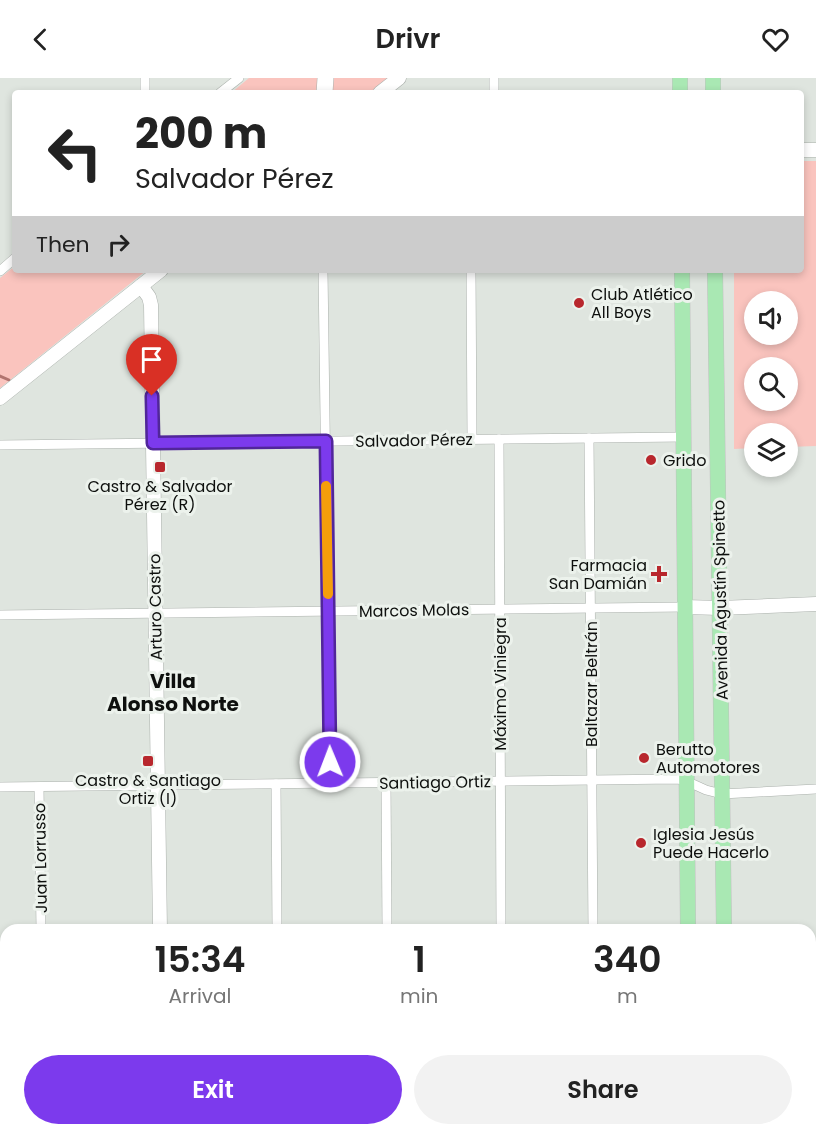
<!DOCTYPE html>
<html lang="en">
<head>
<meta charset="utf-8">
<style>
	body { margin:0; font-family:Poppins,sans-serif; background:#f2f2f2; color:#222; height:100vh; display:flex; flex-direction:column; font-size:22px; white-space:nowrap }
	* { box-sizing:border-box; margin:0 }
	p { font-size:20px; color:#767676 }
	.icon { flex:none; width:33px; height:33px; fill:none; stroke:currentColor; stroke-width:2; stroke-linecap:round; stroke-linejoin:round }
	.map { position:relative; flex:1; overflow:hidden }
	.sheet { position:absolute; left:0px; top:846px; width:816px; height:212px; display:flex; flex-direction:column; background:#fff; border-radius:18px 18px 0 0; box-shadow:0 3px 9px #0003 }
	.sheet>* { flex:none }
	.guide { position:absolute; left:12px; top:12px; width:792px; height:183px; border-radius:6px; box-shadow:0 3px 9px #0003; background:#fff; color:#222; overflow:hidden }
	.tools { position:absolute; left:744px; top:213px; display:grid; gap:12px }
	.tools a { display:grid; place-items:center; width:54px; height:54px; border-radius:50%; background:#fff; box-shadow:0 3px 9px #0003; font-size:30px }
	.pin { position:absolute; display:grid; place-items:center; width:51px; height:51px; color:#fff; margin:-62px -26px; border-radius:50% 50% 50% 0; rotate:-45deg; box-shadow:0 0 6px #0007 }
	.pin .icon { rotate:45deg }
	.me { position:absolute; width:66px; margin:-33px; rotate:359deg; stroke-linejoin:round; filter:drop-shadow(0 0 4px #0008) }
	.turn { display:flex; align-items:center; gap:21px; height:126px; padding:0 24px; font-size:27px }
	.turn .icon { width:78px; height:78px; stroke-width:2.5 }
	.turn b { display:block; font-size:42px; line-height:51px }
	.then { display:flex; align-items:center; height:57px; padding:0 24px; background:#0003; gap:12px; font-size:22px }
	.eta { display:flex; justify-content:space-evenly; align-items:center; height:102px; text-align:center }
	.eta b { font-size:36px; font-weight:600; line-height:42px }
	.primary-button { display:flex; gap:12px; margin-top:auto; padding:12px 24px }
	.primary-button a { flex:1; height:69px; border-radius:36px; background:#7c3aed; color:#fff; font-size:24px; font-weight:600; line-height:69px; text-align:center }
	.primary-button a+a { background:#f2f2f2; color:#222 }
	header { display:flex; justify-content:space-between; align-items:center; height:78px; padding:0 24px; background:#fff; font-size:27px; font-weight:600 }
	.map>svg:first-child { display:block }
</style>
</head>
<body>
<header><svg class="icon" aria-label="back" viewBox="0 0 24 24"><path d="M15 5l-7 7 7 7"/></svg>Drivr<svg class="icon" aria-label="heart" viewBox="0 0 24 24"><path d="M12 20l-8-8c-3-5 5-10 8-4 3-6 11-1 8 4z"/></svg></header>
<div class="map">
<svg width="816" height="1057" viewBox="0 0 816 1057">
	<rect width="100%" height="100%" fill="#dfe5df"/>
	<!-- green -->
	<g fill="#fac4be" fill-rule="evenodd">
		<polygon points="249,0 319,0 318,15 231,15"/>
		<polygon points="332,0 388,0 369,15 332,15"/>
		<path d="M801 83H816V368L788 369V356H754V370L734 371V192H801ZM754 224H788V256H754ZM754 290H788V322H754Z"/>
		<polygon points="15,188 15,192 147,192 0,310 0,200"/>
		<rect x="509" y="1053" width="173" height="4"/>
	</g>
	<g fill="none" stroke-linecap="round" stroke-linejoin="round">
		<!-- stream -->
		<polyline stroke="#b1746f" stroke-width="3" points="0,298 9,302"/>
		<defs>
			<g id="street">
				<polyline points="145,0 145,15"/>
				<polyline points="494,0 494,15"/>
				<polyline points="220,15 239,0"/>
				<polyline points="321,15 322,0"/>
				<polyline points="328,15 329,0"/>
				<polyline points="323,192 330,705"/>
				<polyline points="471,192 472,361"/>
				<polyline points="0,193 15,180"/>
				<polyline points="589,360 593,852"/>
				<polyline points="499,361 501,852"/>
				<polyline points="0,367 683,359"/>
				<polyline points="0,537 685,529"/>
				<polyline points="386,704 387,852"/>
				<polyline points="276,706 277,852"/>
				<polyline points="0,709 677,701 684,702 706,712 722,716 816,711"/>
				<polyline points="39,709 41,852"/>
				<polyline points="332,1052 332,1057"/>
				<polyline points="501,1052 501,1057"/>
			</g>
			<g id="secondary">
				<polyline points="380,15 399,0"/>
				<polyline points="801,72 816,72"/>
				<polyline points="141,208 149,219 151,227 160,852"/>
				<polyline points="0,320 161,192"/>
				<polyline points="685,529 720,530 816,526"/>
				<polyline points="0,881 6,881"/>
				<polyline points="810,889 816,889"/>
				<polyline points="810,1049 816,1048"/>
				<polyline points="0,1051 6,1051"/>
				<polyline points="162,1052 162,1057"/>
				<polyline points="724,1052 742,1054 776,1052"/>
			</g>
			<g id="primary">
				<polyline points="680,0 680,15"/>
				<polyline points="713,0 713,15"/>
				<polyline points="682,192 688,852"/>
				<polyline points="715,192 724,852"/>
				<polyline points="690,1052 690,1057"/>
				<polyline points="727,1052 727,1057"/>
			</g>
		</defs>
		<!-- street casing -->
		<use href="#street" stroke="#abb1ac" stroke-width="10"/>
		<!-- secondary casing -->
		<use href="#secondary" stroke="#abb1ac" stroke-width="15"/>
		<!-- primary casing -->
		<use href="#primary" stroke="#c0c1c0" stroke-width="16"/>
		<!-- street -->
		<use href="#street" stroke="#fff" stroke-width="9"/>
		<!-- secondary -->
		<use href="#secondary" stroke="#fff" stroke-width="14"/>
		<!-- primary -->
		<use href="#primary" stroke="#a9e8b3" stroke-width="15"/>
	</g>
	<g fill="none" stroke-linecap="round" stroke-linejoin="round">
		<defs>
			<polyline id="route" points="152,318 153,365 326,363 330,684"/>
		</defs>
		<!-- route casing -->
		<use href="#route" stroke="#51269a" stroke-width="15"/>
		<!-- route -->
		<use href="#route" stroke="#7c3aed" stroke-width="10"/>
		<!-- slow -->
		<polyline stroke="#f59e0b" stroke-width="10" points="326,408 328,516"/>
	</g>
	<!-- markers -->
	<g fill="#b8272d" stroke="#ecf2ec" stroke-width="2">
		<circle cx="579" cy="225" r="6"/>
		<circle cx="651" cy="382" r="6"/>
		<rect x="154" y="383" width="12" height="12" rx="3"/>
		<path d="M656 487h6v6h6v6h-6v6h-6v-6h-6v-6h6z"/>
		<circle cx="644" cy="680" r="6"/>
		<rect x="142" y="677" width="12" height="12" rx="3"/>
		<circle cx="641" cy="765" r="6"/>
	</g>
	<g text-anchor="middle" stroke-width="6" stroke-linejoin="round" paint-order="stroke">
		<!-- poi labels -->
		<g font-size="16" fill="#0e100e" stroke="#ecf2ec" text-anchor="start">
			<text x="591" y="222">Club Atlético<tspan x="591" dy="18">All Boys</tspan></text>
			<text x="663" y="388">Grido</text>
			<text x="160" y="414" text-anchor="middle">Castro &amp; Salvador<tspan x="160" dy="18">Pérez (R)</tspan></text>
			<text x="647" y="493" text-anchor="end">Farmacia<tspan x="647" dy="18">San Damián</tspan></text>
			<text x="656" y="677">Berutto<tspan x="656" dy="18">Automotores</tspan></text>
			<text x="148" y="708" text-anchor="middle">Castro &amp; Santiago<tspan x="148" dy="18">Ortiz (I)</tspan></text>
			<text x="653" y="762">Iglesia Jesús<tspan x="653" dy="18">Puede Hacerlo</tspan></text>
		</g>
		<!-- street labels -->
		<g font-size="16" fill="#0e100e" stroke="#ecf2ec">
			<text transform="translate(414 362) rotate(-1)" y="6">Salvador Pérez</text>
			<text transform="translate(720 522) rotate(-91)" y="6">Avenida Agustín Spinetto</text>
			<text transform="translate(155 529) rotate(-91)" y="6">Arturo Castro</text>
			<text transform="translate(414 532) rotate(-1)" y="6">Marcos Molas</text>
			<text transform="translate(500 606) rotate(-90)" y="6">Máximo Viniegra</text>
			<text transform="translate(591 606) rotate(-90)" y="6">Baltazar Beltrán</text>
			<text transform="translate(435 704) rotate(-1)" y="6">Santiago Ortiz</text>
			<text transform="translate(40 780) rotate(-91)" y="6">Juan Lorrusso</text>
		</g>
		<!-- quarter labels -->
		<g font-size="20" font-weight="bold" fill="#0e100e" stroke="#ecf2ec">
			<text x="173" y="610">Villa<tspan x="173" dy="23">Alonso Norte</tspan></text>
		</g>
	</g>
</svg>
<div class="tools">
<a><svg class="icon" aria-label="sound" viewBox="0 0 24 24"><path d="M4 9h4l5-4v14l-5-4H4zM17 9q2 3 0 6"/></svg></a>
<a><svg class="icon" aria-label="search" viewBox="0 0 24 24"><circle cx="10" cy="10" r="6"/><path d="M15 15l6 6"/></svg></a>
<a><svg class="icon" aria-label="layers" viewBox="0 0 24 24"><path d="M12 4l9 5-9 5-9-5zM3 14l9 5 9-5"/></svg></a>
</div>
<div class="pin" style="left:152px;top:318px;background:#d93025"><svg class="icon" aria-label="arrive" viewBox="0 0 24 24"><path d="M6 21V4h12l-3 4 3 4H6"/></svg></div>
<svg class="me" style="left:330px;top:684px" viewBox="-20 -20 40 40"><circle r="17" fill="#7c3aed" stroke="#fff" stroke-width="3"/><path d="M0-11L8 9 0 5-8 9z" fill="#fff"/></svg>
<div class="guide">
<div class="turn"><svg class="icon" aria-label="left" viewBox="0 0 24 24"><path d="M17 20v-9H6M10 6l-5 5 5 5"/></svg><div><b>200 m</b>Salvador Pérez</div></div>
<div class="then">Then<svg class="icon" aria-label="right" viewBox="0 0 24 24"><path d="M7 20v-9h11M14 6l5 5-5 5"/></svg></div>
</div>
<section class="sheet">
<div class="eta">
<div><b>15:34</b><p>Arrival</p></div>
<div><b>1</b><p>min</p></div>
<div><b>340</b><p>m</p></div>
</div>
<div class="primary-button"><a>Exit</a><a>Share</a></div>
</section>
</div>
</body>
</html>
